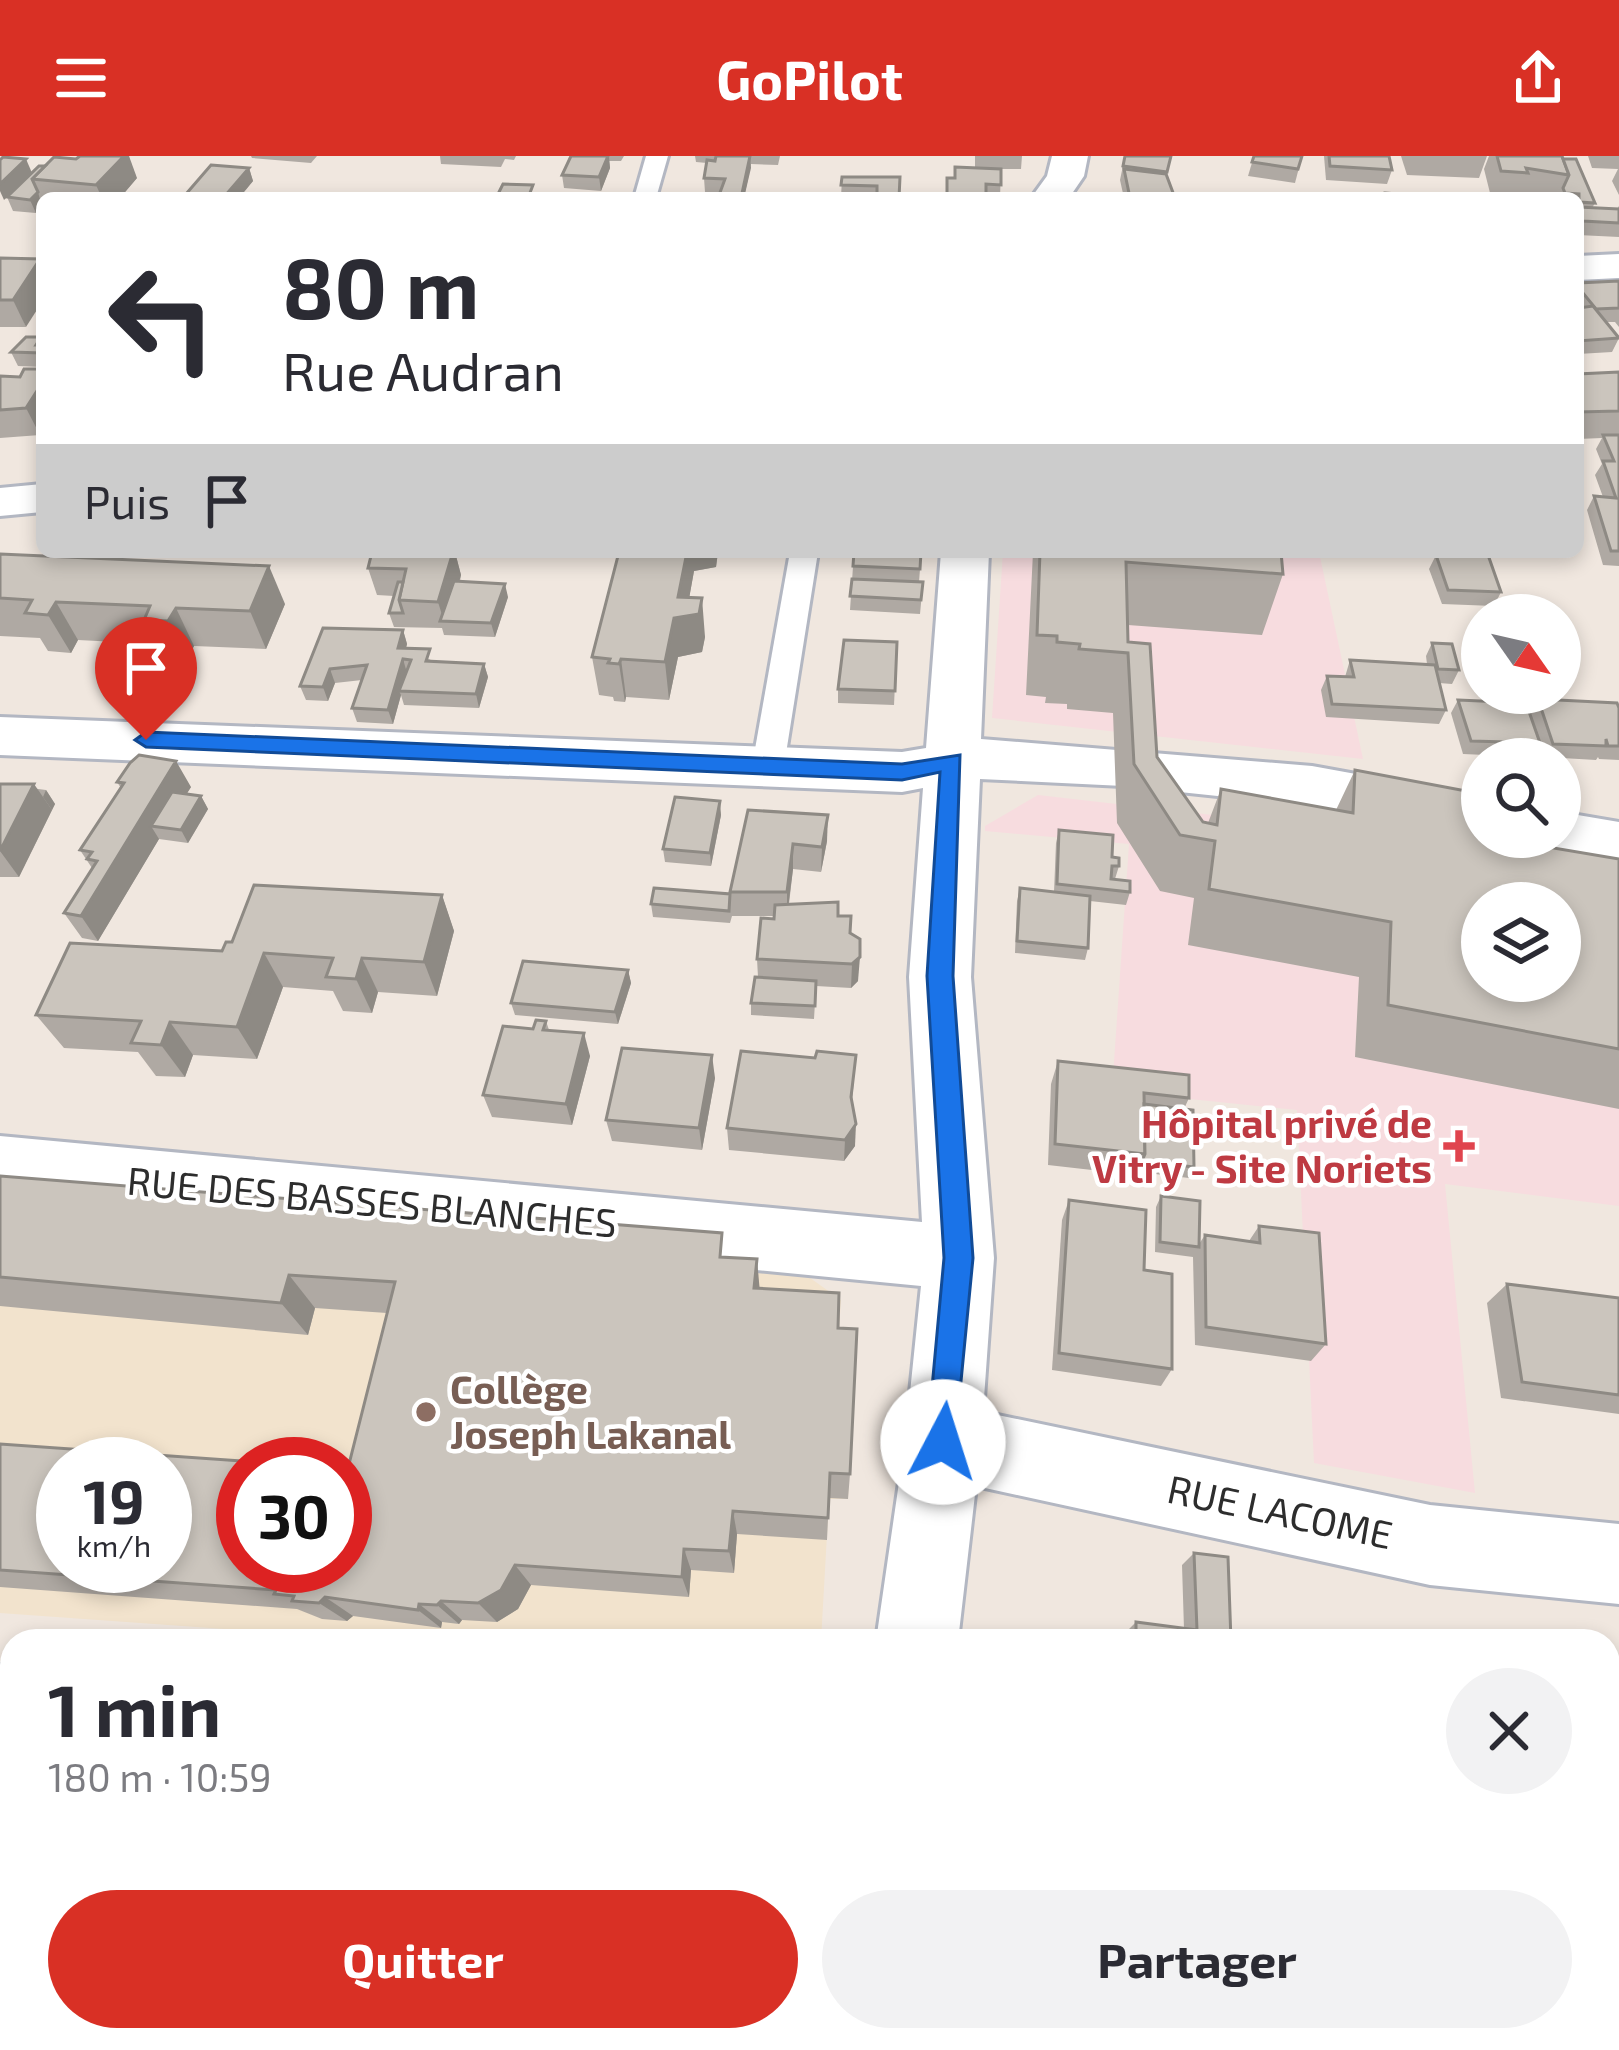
<!DOCTYPE html>
<html lang="fr">
<head>
<meta charset="utf-8">
<style>
	body { margin:0; font-family:"Exo 2",sans-serif; background:#f2f2f3; color:#2b2b33; height:100vh; display:flex; flex-direction:column; font-size:45px; white-space:nowrap }
	* { box-sizing:border-box; margin:0 }
	p { font-size:39px; color:#7c7c81 }
	.icon { flex:none; width:66px; height:66px; fill:none; stroke:currentColor; stroke-width:2; stroke-linecap:round; stroke-linejoin:round }
	.map { position:relative; flex:1; overflow:hidden }
	.panel { position:absolute; left:0px; top:1473px; width:1620px; height:423px; display:flex; flex-direction:column; background:#fff; border-radius:36px 36px 0 0; box-shadow:0 6px 18px #0003 }
	.panel>* { flex:none }
	.top-card { position:absolute; left:36px; top:36px; width:1548px; height:366px; border-radius:18px; box-shadow:0 6px 18px #0003; background:#fff; color:#2b2b33; overflow:hidden }
	.needle { width:78px; rotate:124deg }
	.tools { position:absolute; left:1461px; top:438px; display:grid; gap:24px }
	.tools a { display:grid; place-items:center; width:120px; height:120px; border-radius:50%; background:#fff; box-shadow:0 6px 18px #0003; font-size:60px }
	.speed { position:absolute; left:36px; top:1281px; display:flex; gap:24px; font-size:60px; font-weight:700; text-align:center }
	.speed>* { display:grid; place-content:center; width:156px; height:156px; border-radius:50%; background:#fff; box-shadow:0 6px 18px #0003; line-height:1 }
	.speed small { font-size:30px; font-weight:400 }
	.speed .limit { border:18px solid #d22; background:#fff; color:#111 }
	.pin { position:absolute; display:grid; place-items:center; width:102px; height:102px; color:#fff; margin:-123px -51px; border-radius:50% 50% 50% 0; rotate:-45deg; box-shadow:0 0 12px #0007 }
	.pin .icon { rotate:45deg }
	.me { position:absolute; width:132px; margin:-66px; rotate:5deg; stroke-linejoin:round; filter:drop-shadow(0 0 9px #0008) }
	.turn { display:flex; align-items:center; gap:42px; height:252px; padding:0 48px; font-size:54px }
	.turn .icon { width:156px; height:156px; stroke-width:2.5 }
	.turn b { display:block; font-size:84px; line-height:102px }
	.then { display:flex; align-items:center; height:114px; padding:0 48px; background:#0003; gap:24px; font-size:45px }
	.round { display:grid; place-items:center; flex:none; width:126px; height:126px; border-radius:63px; background:#f2f2f3 }
	.summary { display:flex; align-items:center; justify-content:space-between; height:204px; padding:0 48px }
	h1 { font-size:72px; font-weight:700; line-height:90px }
	.cta { display:flex; gap:24px; margin-top:auto; padding:24px 48px }
	.cta a { flex:1; height:138px; border-radius:72px; background:#d93025; color:#fff; font-size:48px; font-weight:700; line-height:138px; text-align:center }
	.cta a+a { background:#f2f2f3; color:#2b2b33 }
	header { display:flex; justify-content:space-between; align-items:center; height:156px; padding:0 48px; background:#d93025; color:#fff; font-size:54px; font-weight:700 }
	.map>svg:first-child { display:block }
</style>
</head>
<body>
<header><svg class="icon" aria-label="menu" viewBox="0 0 24 24"><path d="M4 6h16M4 12h16M4 18h16"/></svg>GoPilot<svg class="icon" aria-label="share" viewBox="0 0 24 24"><path d="M12 15V3M7 8l5-5 5 5M5 13v7h14v-7"/></svg></header>
<div class="map">
<svg width="1619" height="1894" viewBox="0 0 1619 1894">
	<rect width="100%" height="100%" fill="#f0e7df"/>
	<!-- education -->
	<path fill="#f2e3cd" fill-rule="evenodd" d="M0 1046 806 1119 841 1144 837 1202 854 1204 848 1343H829L821 1485H391L0 1457ZM63 1308H165V1410H63ZM243 1308H345V1410H243Z"/>
	<!-- medical -->
	<g fill="#f7dcdf" fill-rule="evenodd">
		<polygon points="1003,396 1319,396 1363,603 992,562"/>
		<path d="M1038 639 1362 676 1619 734V1050L1445 1028 1475 1337 1314 1307 1297 954 1112 935 1129 688 985 675V670ZM1482 747H1560V825H1482Z"/>
	</g>
	<g fill="none" stroke-linecap="round" stroke-linejoin="round">
		<defs>
			<g id="service">
				<polygon points="646,0 668,0 656,42 634,42"/>
				<polygon points="790,396 818,396 784,610 780,618 756,618 752,610"/>
			</g>
			<g id="minor">
				<polygon points="1052,0 1088,0 1084,20 1069,42 1031,42 1047,20"/>
				<polygon points="1619,98 1619,122 1578,124 1578,100"/>
				<polygon points="42,328 42,356 0,360 0,332"/>
				<polygon points="941,396 989,396 981,583 1312,610 1482,641 1482,681 1488,681 1482,683 1312,650 1123,630 980,623 971,821 994,1102 983,1256 1430,1349 1619,1368 1619,1448 1430,1429 976,1330 958,1485 876,1485 905,1285 921,1130 0,1040 0,980 922,1066 909,821 923,632 902,636 0,599 0,561 902,596 926,592"/>
				<polygon points="1560,656 1619,666 1619,710 1540,692 1533,681 1560,681"/>
				<polygon points="0,1509 12,1510 12,1594 0,1593"/>
				<polygon points="824,1884 920,1884 919,1894 823,1894"/>
			</g>
		</defs>
		<!-- service casing -->
		<use href="#service" stroke="#b3b7c2" stroke-width="6"/>
		<!-- minor casing -->
		<use href="#minor" stroke="#b3b7c2" stroke-width="6"/>
		<!-- service -->
		<use href="#service" fill="#fff" fill-rule="evenodd"/>
		<!-- minor -->
		<use href="#minor" fill="#fff" fill-rule="evenodd"/>
	</g>
	<!-- wall -->
	<g fill="#afa9a3">
		<polygon points="251,0 317,0 311,7 252,2"/>
		<polygon points="440,0 516,0 514,4 505,3 501,11 441,8"/>
		<polygon points="571,0 624,0 621,5 609,5 610,12 601,35 564,32 562,19"/>
		<polygon points="695,0 780,0 778,9 751,8 744,42 718,42 720,37 705,36 704,22 707,7 696,6"/>
		<polygon points="975,0 1022,0 1021,13 1001,13 1000,42 946,42 955,22 975,12"/>
		<polygon points="1125,0 1171,0 1166,20 1175,42 1124,42 1120,24"/>
		<polygon points="1254,0 1302,0 1295,27 1248,20"/>
		<polygon points="1324,0 1389,0 1392,14 1387,28 1326,24"/>
		<polygon points="1401,0 1487,0 1479,22 1407,19"/>
		<polygon points="1489,0 1562,0 1595,47 1592,52 1617,53 1619,50 1619,81 1578,79 1578,42 1535,42 1518,39 1517,42 1491,41 1484,13"/>
		<polygon points="1588,0 1619,0 1619,39 1612,25 1618,13 1592,12"/>
		<polygon points="39,10 137,22 120,42 42,42 42,51 36,57 13,55 7,41"/>
		<polygon points="249,12 253,25 239,42 188,42 186,38"/>
		<polygon points="842,21 900,21 899,42 841,42"/>
		<polygon points="0,102 26,171 0,171"/>
		<polygon points="1619,125 1619,171 1615,166 1606,166 1619,182 1612,196 1578,198 1578,127"/>
		<polygon points="42,170 42,211 18,210 11,196 41,181 38,176"/>
		<polygon points="1619,216 1619,410 1603,409 1587,354 1594,340 1603,341 1595,319 1602,308 1596,293 1602,282 1578,283 1578,218"/>
		<polygon points="0,220 20,221 40,279 0,282"/>
		<polygon points="372,396 455,396 461,419 460,425 508,441 495,481 444,479 442,472 394,471 389,457 394,440 377,439 368,412"/>
		<polygon points="619,396 718,396 716,411 694,415 689,442 705,481 702,496 678,501 669,544 626,541 625,546 614,545 613,541 599,539 592,501"/>
		<polygon points="854,396 920,413 919,426 923,426 920,458 850,454"/>
		<polygon points="1033,396 1281,396 1283,418 1262,479 1128,469 1128,486 1157,601 1203,666 1208,667 1221,633 1336,654 1355,614 1500,683 1619,703 1619,953 1355,901 1359,821 1188,789 1194,742 1160,735 1117,667 1113,557 1067,553 1067,548 1045,547 1046,541 1026,539"/>
		<polygon points="1464,396 1487,396 1501,436 1494,450 1442,448 1429,413 1436,399 1462,400"/>
		<polygon points="0,398 285,448 266,493 194,490 187,503 163,502 156,488 78,484 71,497 48,495 40,482 0,480"/>
		<polygon points="403,474 407,488 406,492 433,505 484,508 488,521 479,552 404,549 401,539 393,568 357,566 352,552 362,524 335,527 328,545 306,544 300,530"/>
		<polygon points="897,486 894,549 838,547 838,533"/>
		<polygon points="1432,487 1459,514 1452,528 1439,527 1446,554 1439,568 1326,561 1321,534 1327,520 1345,521 1350,504 1427,508 1426,500"/>
		<polygon points="1538,543 1619,552 1619,604 1599,603 1598,601 1596,604 1545,601 1530,557"/>
		<polygon points="1458,544 1540,587 1531,601 1463,598 1451,557"/>
		<polygon points="117,626 191,631 186,638 201,640 208,653 188,687 159,683 98,785 82,782 64,757 92,712 80,694 121,632"/>
		<polygon points="0,628 46,634 55,648 19,721 0,721"/>
		<polygon points="748,654 827,685 821,716 793,713 789,748 838,760 850,777 858,825 851,832 816,830 814,863 751,859 751,847 758,821 757,803 774,760 732,760 730,767 653,761 651,748 730,738"/>
		<polygon points="721,659 711,710 665,706 663,693"/>
		<polygon points="1059,674 1112,701 1119,710 1115,723 1130,736 1126,749 1090,745 1088,792 1085,804 1015,797 1017,745 1020,732 1054,736 1056,687"/>
		<polygon points="442,739 454,775 437,840 378,836 372,857 343,855 333,835 283,831 257,903 193,899 185,921 156,920 138,896 64,892 36,859 222,795 232,786"/>
		<polygon points="628,814 631,827 618,868 515,859 511,847"/>
		<polygon points="546,865 549,874 590,900 572,969 492,961 483,939 533,873"/>
		<polygon points="856,899 852,946 855,990 844,1005 729,994 727,972 815,902"/>
		<polygon points="1058,905 1189,942 1184,953 1194,1011 1189,1022 1138,1016 1136,1019 1048,1009 1051,928"/>
		<polygon points="715,922 702,994 612,985 606,964"/>
		<polygon points="0,1020 725,1101 759,1132 838,1172 850,1318 848,1343 829,1342 827,1384 737,1378 734,1417 691,1414 689,1441 531,1429 518,1453 497,1466 462,1464 459,1468 442,1466 441,1472 353,1460 347,1465 322,1463 297,1453 0,1431 0,1288 348,1312 387,1157 315,1152 308,1179 0,1150"/>
		<polygon points="1161,1040 1199,1088 1205,1079 1249,1085 1259,1070 1326,1188 1311,1205 1195,1189 1193,1101 1155,1096 1156,1051"/>
		<polygon points="1069,1044 1144,1114 1172,1213 1161,1230 1052,1214 1062,1064"/>
		<polygon points="1507,1128 1619,1142 1619,1258 1501,1242 1487,1147"/>
		<polygon points="1194,1397 1231,1485 1125,1485 1126,1476 1136,1466 1184,1473 1182,1409"/>
		<polygon points="1608,1602 1619,1604 1619,1846 1608,1844"/>
		<polygon points="1437,1884 1526,1887 1541,1890 1542,1894 1438,1894"/>
	</g>
	<!-- shaded-wall -->
	<g fill="#8e8a84">
		<polygon points="124,0 129,0 137,22 120,42 102,42 96,29"/>
		<polygon points="609,0 610,12 601,35 599,21"/>
		<polygon points="750,0 751,12 744,42 741,42"/>
		<polygon points="26,3 32,17 4,44 0,35 0,28"/>
		<polygon points="249,12 253,25 239,42 224,41"/>
		<polygon points="38,36 42,51 36,57 30,44"/>
		<polygon points="40,103 42,107 42,146 26,171 13,144"/>
		<polygon points="42,227 42,276 40,279 26,252"/>
		<polygon points="453,396 455,396 461,419 448,465 444,465 438,446"/>
		<polygon points="687,396 718,396 716,411 694,415 686,460 702,442 705,481 702,496 678,501 669,544 665,506"/>
		<polygon points="269,410 285,448 266,493 250,455"/>
		<polygon points="505,428 508,441 495,481 491,467"/>
		<polygon points="56,446 78,484 71,497 48,459"/>
		<polygon points="176,452 194,490 187,503 168,465"/>
		<polygon points="403,474 407,488 402,506 398,492"/>
		<polygon points="403,503 407,517 399,535 401,539 393,568 388,554"/>
		<polygon points="621,503 626,541 625,546 619,508"/>
		<polygon points="484,508 488,521 479,552 476,538"/>
		<polygon points="330,513 335,527 328,545 323,531"/>
		<polygon points="176,605 191,631 166,672 151,670 159,683 98,785 81,760"/>
		<polygon points="34,628 52,654 19,721 0,695"/>
		<polygon points="46,634 55,648 52,654 43,641"/>
		<polygon points="201,640 208,653 188,687 181,674"/>
		<polygon points="720,645 721,659 711,710 710,697"/>
		<polygon points="828,659 827,685 821,716 822,691"/>
		<polygon points="793,688 793,713 787,760 787,736"/>
		<polygon points="442,739 454,775 437,840 424,806"/>
		<polygon points="264,797 283,831 257,903 237,871"/>
		<polygon points="860,801 858,825 851,832 852,808"/>
		<polygon points="362,802 378,836 372,857 356,823"/>
		<polygon points="628,814 631,827 618,868 615,856"/>
		<polygon points="170,866 193,899 185,921 161,889"/>
		<polygon points="584,877 590,900 572,969 566,948"/>
		<polygon points="712,899 715,922 702,994 699,972"/>
		<polygon points="856,968 855,990 844,1005 845,984"/>
		<polygon points="757,1103 760,1137 754,1132"/>
		<polygon points="289,1119 315,1152 308,1179 281,1147"/>
		<polygon points="733,1355 737,1378 734,1417 729,1395"/>
		<polygon points="684,1393 691,1414 689,1441 682,1421"/>
		<polygon points="515,1409 531,1429 518,1453 497,1466 478,1447"/>
		<polygon points="325,1441 353,1460 347,1465 319,1447"/>
		<polygon points="441,1445 462,1464 459,1468 437,1449"/>
		<polygon points="419,1448 442,1466 441,1472 418,1454"/>
		<polygon points="5,1723 12,1723 12,1792 0,1828 0,1738"/>
		<polygon points="509,1884 520,1884 519,1894 508,1894"/>
	</g>
	<!-- building -->
	<g fill="#cbc5bd" stroke="#8e8a84" stroke-width="3" fill-rule="evenodd">
		<polygon points="80,0 124,0 96,29 32,23 54,1 76,3"/>
		<polygon points="571,0 608,0 599,21 562,19"/>
		<polygon points="716,0 750,0 741,42 718,42 725,23 704,22 707,4 715,5"/>
		<polygon points="1125,0 1171,0 1167,16 1123,10"/>
		<polygon points="1254,0 1302,0 1298,13 1252,6"/>
		<polygon points="1329,0 1389,0 1392,14 1330,10"/>
		<polygon points="1497,0 1562,0 1569,19 1526,12 1528,17 1501,15"/>
		<polygon points="3,1 26,3 0,28 0,4"/>
		<polygon points="1563,3 1576,3 1595,47 1579,46 1579,38 1565,37 1563,32 1569,19"/>
		<polygon points="211,9 249,12 224,41 186,38"/>
		<polygon points="39,10 45,10 32,23 38,36 30,44 7,41"/>
		<polygon points="955,11 1001,13 1001,29 986,28 986,42 947,42 947,22 955,22"/>
		<polygon points="1124,13 1166,18 1175,42 1130,42"/>
		<polygon points="842,21 900,21 899,42 877,42 877,30 841,29"/>
		<polygon points="503,28 533,29 528,42 496,42"/>
		<polygon points="1385,37 1448,42 1385,42"/>
		<polygon points="1578,51 1619,53 1619,67 1583,65"/>
		<polygon points="0,102 40,103 13,144 0,144"/>
		<polygon points="1619,125 1619,152 1596,153 1578,131 1578,127"/>
		<polygon points="1593,150 1619,182 1578,185 1578,152"/>
		<polygon points="26,181 41,181 36,189 42,189 42,197 11,196"/>
		<polygon points="24,213 42,213 42,227 26,252 0,254 0,220 20,221"/>
		<polygon points="1619,216 1619,255 1578,256 1578,218"/>
		<polygon points="1603,279 1619,279 1619,395 1611,395 1594,340 1616,342 1603,305 1614,305"/>
		<polygon points="372,396 453,396 438,446 399,444 406,413 368,412"/>
		<polygon points="619,396 687,396 678,441 702,442 699,458 674,462 665,506 621,503 619,508 608,507 610,503 592,501"/>
		<polygon points="854,396 921,396 920,413 853,410"/>
		<path d="M1040 396H1281L1283 418 1126 406 1128 486 1150 488 1157 601 1203 666 1217 669 1221 633 1353 657 1355 614 1482 638V681H1500V683L1619 703V893L1388 849 1391 766 1209 733 1215 685 1180 679 1134 608 1128 497 1079 493 1080 488 1057 486V480L1037 479ZM1482 747H1560V825H1482Z"/>
		<polygon points="1469,396 1487,396 1501,436 1448,434 1436,399 1470,400"/>
		<polygon points="0,398 269,410 250,455 176,452 168,465 144,464 150,450 56,446 48,459 25,457 32,444 0,442"/>
		<polygon points="852,423 923,426 921,444 850,440"/>
		<polygon points="454,425 505,428 491,467 440,465"/>
		<polygon points="398,426 403,426 399,444 403,457 389,457"/>
		<polygon points="323,472 403,474 398,492 430,493 426,505 484,508 476,538 399,535 411,504 403,503 388,554 352,552 367,509 330,513 323,531 300,530"/>
		<polygon points="844,484 897,486 895,535 838,533"/>
		<polygon points="1432,487 1452,488 1459,514 1438,513"/>
		<polygon points="1350,504 1435,509 1446,554 1332,548 1327,520 1354,521"/>
		<polygon points="1538,543 1617,547 1619,552 1619,590 1608,590 1606,583 1606,590 1553,588"/>
		<polygon points="1458,544 1526,547 1540,587 1471,585"/>
		<polygon points="139,599 176,605 81,760 64,757 97,705 87,703 92,696 80,694 124,627 117,626 130,607"/>
		<polygon points="0,628 34,628 0,695"/>
		<polygon points="172,636 201,640 181,674 151,670"/>
		<polygon points="675,641 720,645 710,697 663,693"/>
		<polygon points="748,654 828,659 822,691 793,688 787,736 730,736"/>
		<polygon points="1059,674 1113,679 1112,701 1119,702 1119,710 1112,710 1111,723 1130,725 1130,736 1057,728"/>
		<polygon points="254,729 442,739 424,806 362,802 356,823 326,821 333,802 264,797 237,871 170,866 161,889 131,887 141,865 36,859 70,787 222,795 226,786 232,786"/>
		<polygon points="654,732 730,738 729,755 651,748"/>
		<polygon points="1020,732 1090,740 1088,792 1017,785"/>
		<polygon points="838,746 838,760 851,760 850,777 860,783 860,801 852,808 757,803 761,762 774,763 775,749"/>
		<polygon points="523,805 628,814 615,856 511,847"/>
		<polygon points="755,821 816,825 815,850 751,847"/>
		<polygon points="536,864 546,865 543,874 584,877 566,948 483,939 503,870 533,873"/>
		<polygon points="622,892 712,899 699,972 606,964"/>
		<polygon points="741,895 815,902 817,895 856,899 851,941 856,968 845,984 727,972"/>
		<polygon points="1058,905 1189,919 1189,942 1144,937 1145,998 1055,988"/>
		<polygon points="1144,948 1193,954 1194,1011 1142,1005 1145,998"/>
		<path d="M0 1020 722 1077 720 1101 757 1103 754 1132 839 1137 838 1172 857 1173 850 1318 830 1317 828 1362 733 1355 729 1395 684 1393 682 1421 515 1409 501 1434 478 1447 441 1445 437 1449 419 1448 418 1454 325 1441 319 1447 292 1445 294 1440 274 1438 276 1434 0 1414V1288L284 1308H243V1410H345V1312H348L395 1126 289 1119 281 1147 0 1121ZM63 1308H165V1410H63Z"/>
		<polygon points="1161,1040 1200,1045 1199,1091 1160,1086"/>
		<polygon points="1069,1044 1146,1054 1144,1114 1172,1118 1172,1213 1059,1197"/>
		<polygon points="1259,1070 1319,1077 1326,1188 1206,1171 1205,1079 1260,1087"/>
		<polygon points="1507,1128 1619,1142 1619,1239 1522,1226"/>
		<polygon points="1194,1397 1228,1401 1231,1485 1136,1485 1136,1466 1197,1474"/>
		<polygon points="1608,1602 1619,1604 1619,1621 1608,1622"/>
		<polygon points="1608,1683 1619,1685 1619,1764 1608,1688"/>
		<polygon points="289,1884 509,1884 508,1894 287,1894"/>
		<polygon points="529,1884 729,1884 728,1894 527,1894"/>
		<polygon points="1449,1884 1541,1890 1542,1894 1451,1894"/>
	</g>
	<!-- route -->
	<polygon fill="#1a73e8" stroke="#114b97" stroke-width="3" points="146,576 902,608 960,599 953,820 973,1102 954,1297 943,1301 932,1297 927,1286 944,1102 927,820 940,616 902,624 146,591 135,584"/>
	<!-- markers -->
	<path fill="#e0444e" stroke="#fff" stroke-width="4.5" d="M1453 972h12v12h12v12h-12v12h-12v-12h-12v-12h12z"/>
	<circle fill="#8d6e63" stroke="#fff" stroke-width="4.5" cx="426" cy="1256" r="12"/>
	<g text-anchor="middle" stroke-width="9" stroke-linejoin="round" paint-order="stroke">
		<!-- health labels -->
		<g font-size="39" font-weight="bold" fill="#be3a42" stroke="#fff" text-anchor="end">
			<text x="1432" y="982">Hôpital privé de<tspan x="1432" dy="45">Vitry - Site Noriets</tspan></text>
		</g>
		<!-- street labels -->
		<g font-size="39" fill="#2d2d2d" stroke="#fff">
			<text transform="translate(372 1046) rotate(5)" y="14">RUE DES BASSES BLANCHES</text>
			<text transform="translate(1280 1356) rotate(12)" y="14">RUE LACOME</text>
		</g>
		<!-- education labels -->
		<g font-size="39" font-weight="bold" fill="#785e54" stroke="#fff" text-anchor="start">
			<text x="450" y="1248">Collège<tspan x="450" dy="45">Joseph Lakanal</tspan></text>
		</g>
	</g>
</svg>
<div class="tools">
<a><svg class="needle" viewBox="-14 -14 28 28"><path d="M0-13l5 13h-10z" fill="#e53935"/><path d="M0 13l5-13h-10z" fill="#7c7c81"/></svg></a>
<a><svg class="icon" aria-label="search" viewBox="0 0 24 24"><circle cx="10" cy="10" r="6"/><path d="M15 15l6 6"/></svg></a>
<a><svg class="icon" aria-label="layers" viewBox="0 0 24 24"><path d="M12 4l9 5-9 5-9-5zM3 14l9 5 9-5"/></svg></a>
</div>
<div class="speed"><div>19<small>km/h</small></div><div class="limit">30</div></div>
<div class="pin" style="left:146px;top:584px;background:#d93025"><svg class="icon" aria-label="arrive" viewBox="0 0 24 24"><path d="M6 21V4h12l-3 4 3 4H6"/></svg></div>
<svg class="me" style="left:943px;top:1286px" viewBox="-20 -20 40 40"><circle r="19" fill="#fff"/><path d="M0-13L10 11 0 6-10 11z" fill="#1a73e8"/></svg>
<div class="top-card">
<div class="turn"><svg class="icon" aria-label="left" viewBox="0 0 24 24"><path d="M17 20v-9H6M10 6l-5 5 5 5"/></svg><div><b>80 m</b>Rue Audran</div></div>
<div class="then">Puis<svg class="icon" aria-label="arrive" viewBox="0 0 24 24"><path d="M6 21V4h12l-3 4 3 4H6"/></svg></div>
</div>
<section class="panel">
<div class="summary"><div><h1>1 min</h1><p>180 m · 10:59</p></div><a class="round"><svg class="icon" aria-label="close" viewBox="0 0 24 24"><path d="M6 6l12 12M18 6L6 18"/></svg></a></div>
<div class="cta"><a>Quitter</a><a>Partager</a></div>
</section>
</div>
</body>
</html>
